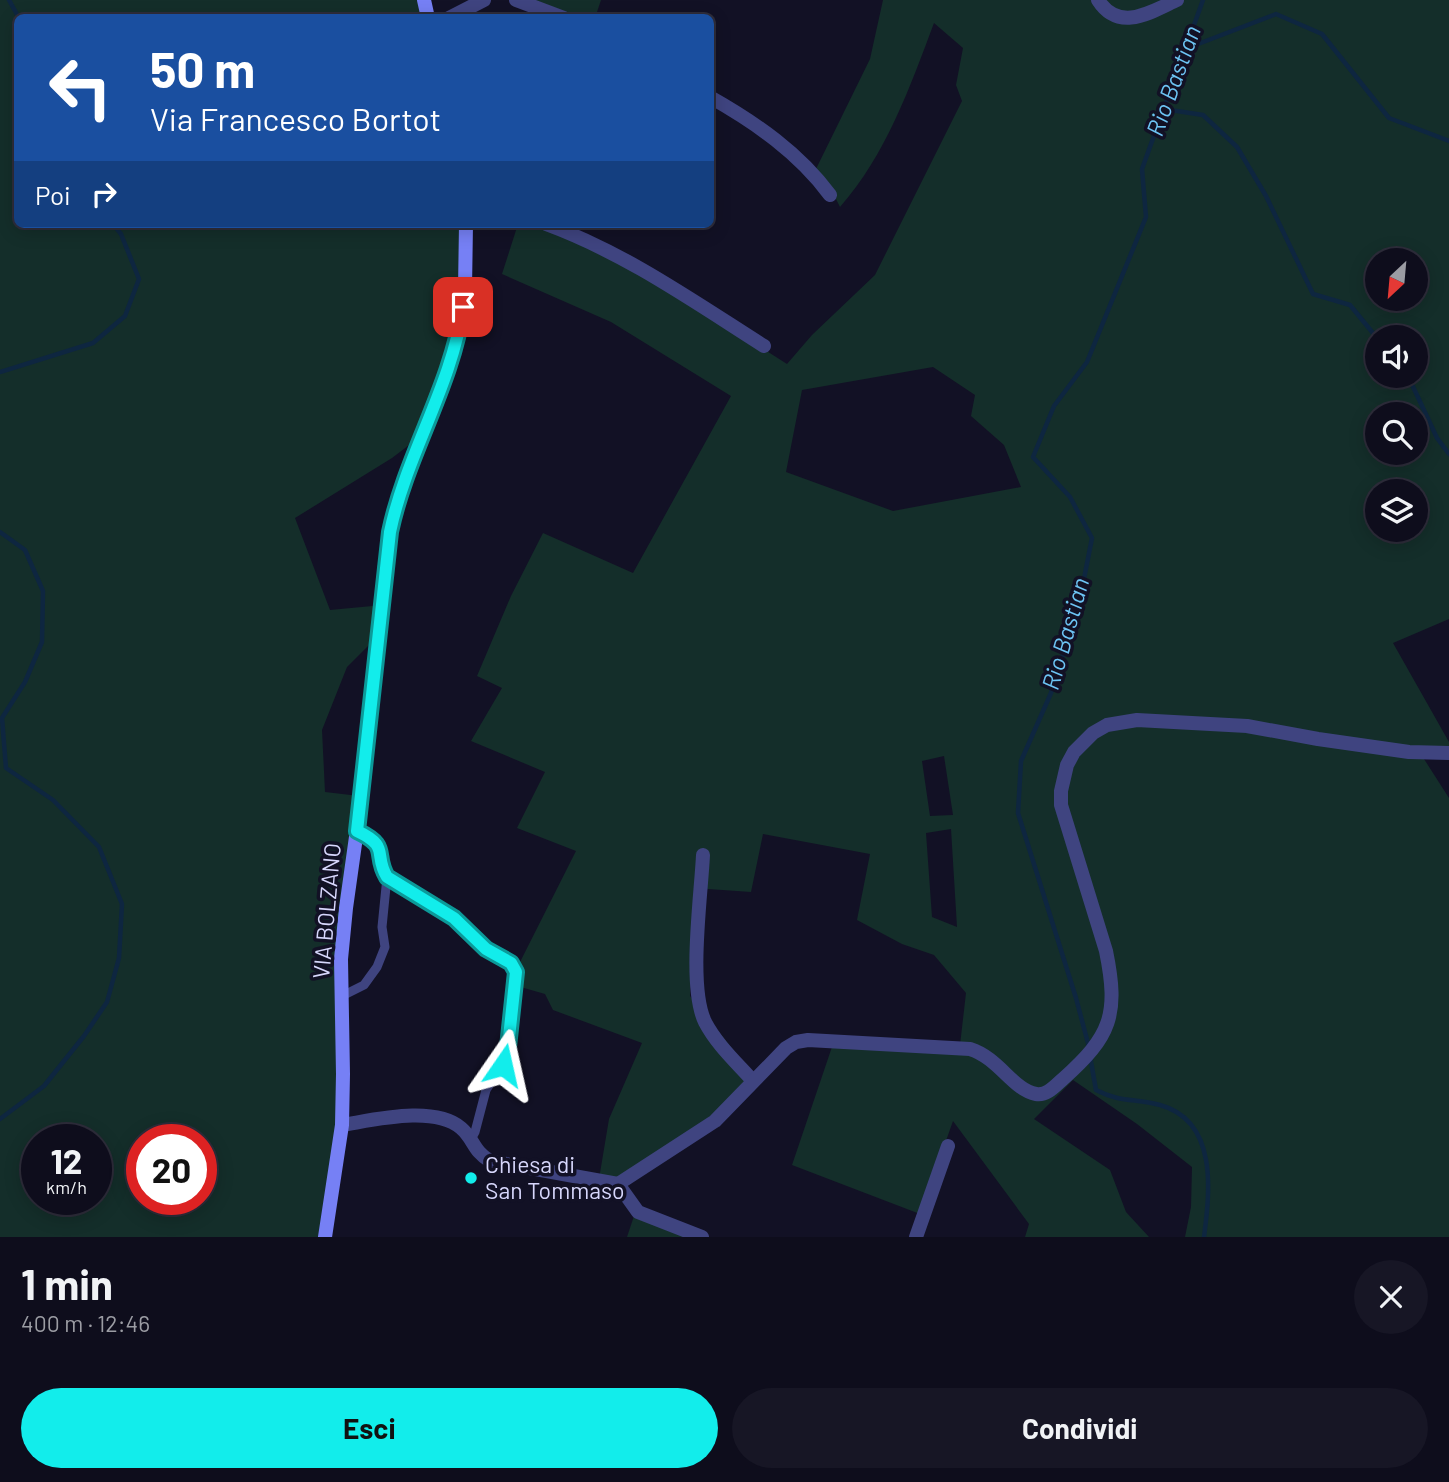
<!DOCTYPE html>
<html lang="it">
<head>
<meta charset="utf-8">
<style>
	body { margin:0; font-family:Barlow,sans-serif; background:#171625; color:#f1f3f6; height:100vh; display:flex; flex-direction:column; font-size:26px; white-space:nowrap }
	* { box-sizing:border-box; margin:0 }
	p { font-size:23px; color:#9b9ca3 }
	.icon { flex:none; width:38px; height:38px; fill:none; stroke:currentColor; stroke-width:2; stroke-linecap:round; stroke-linejoin:round }
	.map { position:relative; height:1237px; overflow:hidden }
	.details { display:flex; flex-direction:column; background:#0e0d1c; flex:1 }
	.details>* { flex:none }
	.top-card { position:absolute; left:14px; top:14px; width:700px; height:214px; border-radius:10px; box-shadow:0 4px 18px #0003,0 0 0 2px #2e2d3b; background:#1a4fa0; color:#fff; overflow:hidden }
	.needle { width:46px; rotate:206deg }
	.buttons { position:absolute; left:1365px; top:248px; display:grid; gap:14px }
	.buttons a { display:grid; place-items:center; width:63px; height:63px; border-radius:50%; background:#0e0d1c; box-shadow:0 4px 18px #0003,0 0 0 2px #2e2d3b; font-size:35px }
	.speed { position:absolute; left:21px; top:1124px; display:flex; gap:14px; font-size:35px; font-weight:700; text-align:center }
	.speed>* { display:grid; place-content:center; width:91px; height:91px; border-radius:50%; background:#0e0d1c; box-shadow:0 4px 18px #0003,0 0 0 2px #2e2d3b; line-height:1 }
	.speed small { font-size:18px; font-weight:400 }
	.speed .limit { border:10px solid #d22; background:#fff; color:#111 }
	.pin { position:absolute; display:grid; place-items:center; width:60px; height:60px; color:#fff; margin:-30px; border-radius:14px; box-shadow:0 4px 10px #0006 }
	.me { position:absolute; width:77px; margin:-38px; rotate:11deg; stroke-linejoin:round; filter:drop-shadow(0 0 5px #0008) }
	.turn { display:flex; align-items:center; gap:24px; height:147px; padding:0 21px; font-size:32px }
	.turn .icon { width:91px; height:91px; stroke-width:2.5 }
	.turn b { display:block; font-size:49px; line-height:60px }
	.then { display:flex; align-items:center; height:66px; padding:0 21px; background:#0003; gap:14px; font-size:26px }
	.round { display:grid; place-items:center; flex:none; width:74px; height:74px; border-radius:37px; background:#171625 }
	.head { display:flex; align-items:center; justify-content:space-between; height:119px; padding:0 21px }
	h1 { font-size:42px; font-weight:700; line-height:52px }
	.button { display:flex; gap:14px; margin-top:auto; padding:14px 21px }
	.button a { flex:1; height:80px; border-radius:42px; background:#12edeb; color:#111; font-size:28px; font-weight:700; line-height:80px; text-align:center }
	.button a+a { background:#171625; color:#f1f3f6 }
	.map>svg:first-child { display:block }
</style>
</head>
<body>
<div class="map">
<svg width="1449" height="1237" viewBox="0 0 1449 1237">
	<rect width="100%" height="100%" fill="#121125"/>
	<!-- green -->
	<g fill="#142e2a" fill-rule="evenodd">
		<path d="M0 0H418L424 17 18 18V224H460V265L455 326 417 439 392 458 295 518 330 610 383 605 380 634 347 667 322 730 325 792 359 796 336 998V1130L323 1237H0ZM37 1139H96V1199H37ZM142 1139H201V1199H142Z"/>
		<polygon points="525,0 601,0 595,18 569,17"/>
		<path d="M883 0H1449V619L1393 643 1449 742V749L1424 759 1449 798V1237H1185L1191 1207 1192 1167 1137 1124 1073 1080 1034 1119 1110 1170 1126 1212 1149 1237H1025L1029 1224 953 1121 920 1214 792 1165 835 1038 960 1045 966 993 934 955 902 944 857 920 870 854 763 834 751 892 694 888 690 996 756 1078 644 1172 598 1185 609 1119 642 1043 553 1010 545 994 517 986 518 966 576 851 517 828 545 772 471 741 502 688 477 676 511 596 543 533 633 573 731 396 611 322 502 274 518 224C556 224 584 243 617 260 676 292 731 328 787 364L812 335 875 275 962 101 956 85 963 48 934 23C910 87 886 155 840 207L833 193 815 171 870 59ZM1377 261H1416V299H1377ZM1377 338H1416V376H1377ZM933 367 975 395 971 416 1004 445 1021 487 893 511 786 472 802 390ZM1377 415H1416V453H1377ZM1377 492H1416V530H1377ZM944 756 953 815 930 816 922 761ZM951 829 957 927 932 917 926 833Z"/>
		<polygon points="634,1216 703,1237 627,1237"/>
	</g>
	<g fill="none" stroke-linecap="round" stroke-linejoin="round">
		<!-- stream -->
		<g stroke="#0e2640" stroke-width="4.5">
			<polyline points="9,0 19,18"/>
			<polyline points="1185,49 1276,14 1322,34 1389,118 1449,141"/>
			<polyline points="1164,109 1203,115 1237,147 1266,196 1313,294 1350,305 1377,338"/>
			<polyline points="0,372 93,343 125,316 139,279 121,234 113,224"/>
			<polyline points="1408,376 1437,438 1449,454"/>
			<polyline points="0,532 25,550 43,591 42,642 25,682 2,718 6,768 53,800 99,847 122,904 119,958 107,1002 84,1036 44,1086 0,1119"/>
			<polyline points="1089,1047 1076,998 1018,813 1021,761 1051,693 1079,604 1092,538 1070,497 1033,457 1054,406 1087,362 1146,217 1142,169 1203,0"/>
			<path d="M1090 1056 1096 1090C1121 1103 1135 1098 1160 1105 1218 1121 1210 1191 1204 1237"/>
		</g>
		<!-- lane -->
		<g stroke="#3f4480" stroke-width="9">
			<path d="M357 831C391 847 373 854 387 877L454 918 486 949 511 963 516 972 506 1058 486 1090 475 1132 470 1141"/>
			<polyline points="342,996 364,985 377,967 385,947 382,927 387,877"/>
		</g>
		<!-- street -->
		<g stroke="#3f4480" stroke-width="14">
			<polyline points="516,0 564,18"/>
			<path d="M1098 0C1119 33 1151 12 1177 0"/>
			<polyline points="449,18 484,0"/>
			<path d="M710 97C756 123 799 153 830 195"/>
			<path d="M546 224C625 253 693 301 764 346"/>
			<path d="M703 855C701 897 688 987 705 1022 717 1045 737 1063 753 1081"/>
			<path d="M342 1125C374 1120 434 1105 461 1128 474 1139 473 1151 490 1161L618 1184 638 1212 702 1237"/>
			<path d="M618 1184 715 1121 786 1048 796 1042 808 1040 970 1049C999 1058 1013 1090 1036 1094 1047 1096 1055 1086 1063 1079 1111 1036 1119 1015 1106 951L1061 805V791L1067 765 1074 752 1093 733 1107 725 1137 720 1247 726 1318 739 1409 752 1449 753"/>
			<polyline points="916,1237 948,1146"/>
		</g>
		<!-- secondary -->
		<g stroke="#7680f5" stroke-width="14">
			<polyline points="424,0 428,18"/>
			<polyline points="325,1237 342,1125 343,1074 341,959 346,908 364,780 385,565 394,512 402,487 457,342 465,289 466,224"/>
		</g>
	</g>
	<g fill="none" stroke-linecap="round" stroke-linejoin="round">
		<defs>
			<path id="route" d="M463 307C452 386 406 455 390 532L357 831C391 847 373 854 387 877L454 918 486 949 511 963 516 972 508 1047 503 1065"/>
		</defs>
		<!-- route casing -->
		<use href="#route" stroke="#0c9a99" stroke-width="18"/>
		<!-- route -->
		<use href="#route" stroke="#12edeb" stroke-width="12"/>
	</g>
	<!-- markers -->
	<circle fill="#12edeb" stroke="#121125" stroke-width="2.5" cx="471" cy="1178" r="7"/>
	<g text-anchor="middle" stroke-width="7" stroke-linejoin="round" paint-order="stroke">
		<!-- street labels -->
		<g font-size="23" fill="#d7d7fc" stroke="#121125">
			<text transform="translate(327 911) rotate(-85)" y="8">VIA BOLZANO</text>
		</g>
		<!-- poi labels -->
		<g font-size="23" fill="#d7d7fc" stroke="#121125" text-anchor="start">
			<text x="485" y="1173">Chiesa di<tspan x="485" dy="26">San Tommaso</tspan></text>
		</g>
		<!-- water labels -->
		<g font-size="24" font-style="italic" fill="#6dc4f4" stroke="#121125">
			<text transform="translate(1174 81) rotate(-70)" y="8">Rio Bastian</text>
			<text transform="translate(1066 634) rotate(-74)" y="8">Rio Bastian</text>
		</g>
	</g>
</svg>
<div class="buttons">
<a><svg class="needle" viewBox="-14 -14 28 28"><path d="M0-13l5 13h-10z" fill="#e53935"/><path d="M0 13l5-13h-10z" fill="#9b9ca3"/></svg></a>
<a><svg class="icon" aria-label="sound" viewBox="0 0 24 24"><path d="M4 9h4l5-4v14l-5-4H4zM17 9q2 3 0 6"/></svg></a>
<a><svg class="icon" aria-label="search" viewBox="0 0 24 24"><circle cx="10" cy="10" r="6"/><path d="M15 15l6 6"/></svg></a>
<a><svg class="icon" aria-label="layers" viewBox="0 0 24 24"><path d="M12 4l9 5-9 5-9-5zM3 14l9 5 9-5"/></svg></a>
</div>
<div class="speed"><div>12<small>km/h</small></div><div class="limit">20</div></div>
<div class="pin" style="left:463px;top:307px;background:#d93025"><svg class="icon" aria-label="arrive" viewBox="0 0 24 24"><path d="M6 21V4h12l-3 4 3 4H6"/></svg></div>
<svg class="me" style="left:503px;top:1065px" viewBox="-20 -20 40 40"><path d="M0-17L14 15 0 8-14 15z" fill="#12edeb" stroke="#fff" stroke-width="4"/></svg>
<div class="top-card">
<div class="turn"><svg class="icon" aria-label="left" viewBox="0 0 24 24"><path d="M17 20v-9H6M10 6l-5 5 5 5"/></svg><div><b>50 m</b>Via Francesco Bortot</div></div>
<div class="then">Poi<svg class="icon" aria-label="right" viewBox="0 0 24 24"><path d="M7 20v-9h11M14 6l5 5-5 5"/></svg></div>
</div>
</div>
<section class="details">
<div class="head"><div><h1>1 min</h1><p>400 m · 12:46</p></div><a class="round"><svg class="icon" aria-label="close" viewBox="0 0 24 24"><path d="M6 6l12 12M18 6L6 18"/></svg></a></div>
<div class="button"><a>Esci</a><a>Condividi</a></div>
</section>
</body>
</html>
